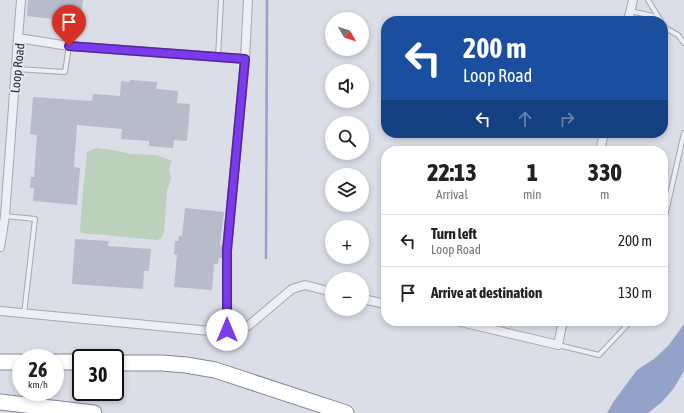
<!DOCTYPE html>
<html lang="en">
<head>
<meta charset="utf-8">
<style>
	body { margin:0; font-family:"Asap Condensed",sans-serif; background:#f2f2f2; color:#202124; height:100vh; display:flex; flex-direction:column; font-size:15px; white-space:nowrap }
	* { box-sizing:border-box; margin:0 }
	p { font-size:13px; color:#757577 }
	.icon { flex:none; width:22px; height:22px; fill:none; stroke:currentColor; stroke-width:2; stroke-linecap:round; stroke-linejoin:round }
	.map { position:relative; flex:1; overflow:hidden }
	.panel { position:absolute; left:381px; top:146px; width:287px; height:180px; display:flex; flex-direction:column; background:#fff; border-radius:16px; box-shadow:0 2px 6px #0003 }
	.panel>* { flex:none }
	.top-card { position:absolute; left:381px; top:16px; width:287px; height:122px; border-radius:16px; box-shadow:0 2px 6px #0003; background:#1a4fa0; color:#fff; overflow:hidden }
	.needle { width:26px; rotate:129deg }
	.fabs { position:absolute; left:325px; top:12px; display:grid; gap:8px }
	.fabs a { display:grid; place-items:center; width:44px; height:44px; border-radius:50%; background:#fff; box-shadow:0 2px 6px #0003; font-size:20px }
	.speed { position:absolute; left:12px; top:349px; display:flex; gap:8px; font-size:20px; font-weight:700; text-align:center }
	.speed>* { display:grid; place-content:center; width:52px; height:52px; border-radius:50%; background:#fff; box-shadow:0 2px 6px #0003; line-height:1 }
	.speed small { font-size:10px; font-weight:400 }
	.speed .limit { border:2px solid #111; border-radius:6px; background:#fff; color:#111 }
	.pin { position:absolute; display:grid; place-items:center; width:34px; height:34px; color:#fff; margin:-41px -17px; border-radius:50% 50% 50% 0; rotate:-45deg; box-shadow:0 0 4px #0007 }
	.pin .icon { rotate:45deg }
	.me { position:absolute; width:44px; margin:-22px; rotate:0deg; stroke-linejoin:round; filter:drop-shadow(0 0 3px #0008) }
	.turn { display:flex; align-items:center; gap:14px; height:84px; padding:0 16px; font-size:18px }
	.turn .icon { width:52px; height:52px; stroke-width:2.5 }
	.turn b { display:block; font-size:28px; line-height:34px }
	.lanes { display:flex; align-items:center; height:38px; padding:0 16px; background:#0003; justify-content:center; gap:20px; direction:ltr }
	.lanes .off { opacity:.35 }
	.eta { display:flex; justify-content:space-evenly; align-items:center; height:68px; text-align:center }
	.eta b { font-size:24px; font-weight:800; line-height:28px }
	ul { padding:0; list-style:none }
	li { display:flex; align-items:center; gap:12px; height:52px; padding:0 16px; border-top:1px solid #e0e0e0 }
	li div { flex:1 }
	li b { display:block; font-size:15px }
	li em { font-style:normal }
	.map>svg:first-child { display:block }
</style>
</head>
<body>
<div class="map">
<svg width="684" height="413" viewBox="0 0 684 413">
	<rect width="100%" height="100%" fill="#dbdde7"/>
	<!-- green -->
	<path fill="#bcd1bc" d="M96 148 113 150 131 154 157 155 172 161 169 169 171 179 167 191 164 232 161 238 157 240 113 236C102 233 91 236 80 232L82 202 87 152Z"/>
	<!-- water -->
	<polygon fill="#94a1c9" points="684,324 684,371 674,388 662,402 648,413 607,413 614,401 637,370 654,359 669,345"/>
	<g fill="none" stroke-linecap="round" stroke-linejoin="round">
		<!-- stream -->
		<polyline stroke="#94a1c9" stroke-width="2.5" points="266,258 267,0"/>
	</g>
	<!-- building -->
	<g fill="#b8bbc9">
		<polygon points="28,0 83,0 81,22 27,16"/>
		<polygon points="130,80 157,82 156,89 178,91 177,103 190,104 187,141 174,140 173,148 149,146 149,141 121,139 122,129 77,125 74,167 80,168 77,205 33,201 34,188 30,188 31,177 34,177 37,135 30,134 33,97 92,101 93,94 120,96 121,81 130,82"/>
		<polygon points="185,208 224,212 220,245 222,246 222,258 219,258 218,264 214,264 212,290 174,287 177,255 174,254 175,241 178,241 179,236 182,236"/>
		<polygon points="75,239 109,241 108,246 151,249 149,271 144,271 143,289 72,284"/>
	</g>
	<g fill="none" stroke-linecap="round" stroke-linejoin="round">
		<defs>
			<g id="service">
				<polyline points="648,0 661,21"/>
				<polyline points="630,11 658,17"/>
				<polyline points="663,24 667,29 678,35 684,43"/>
				<polyline points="218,57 221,0"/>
				<polyline points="16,69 65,72 69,46"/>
				<polyline points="5,216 35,219 24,314"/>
				<polyline points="663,225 684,133"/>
				<polyline points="558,345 599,355 631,321"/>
			</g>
			<g id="minor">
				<polyline points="628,21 633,0"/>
				<polyline points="18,38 21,0"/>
				<polyline points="245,59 248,0"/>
				<polyline points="600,151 604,133"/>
				<polyline points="0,247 5,216 18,38 69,46 245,59 227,250 227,330"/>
				<polyline points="362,299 386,304"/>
				<polyline points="0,311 210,331 227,330 248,326 292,289 305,285 332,292"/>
				<polyline points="457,321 558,345 563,321"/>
			</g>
			<g id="motorway">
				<polyline points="0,362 21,362"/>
				<polyline points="55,362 81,362"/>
				<polyline points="115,363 162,363 186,365 215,370 346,413"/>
				<polyline points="0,402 94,413"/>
			</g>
		</defs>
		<!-- service casing -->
		<use href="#service" stroke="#a4a7b4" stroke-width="6"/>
		<!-- minor casing -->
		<use href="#minor" stroke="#a4a7b4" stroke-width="10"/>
		<!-- motorway casing -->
		<use href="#motorway" stroke="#82879e" stroke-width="17"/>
		<!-- service -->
		<use href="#service" stroke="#eeeff5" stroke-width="4"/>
		<!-- minor -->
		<use href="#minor" stroke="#eeeff5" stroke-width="8"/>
		<!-- motorway -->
		<use href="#motorway" stroke="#fff" stroke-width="15"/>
	</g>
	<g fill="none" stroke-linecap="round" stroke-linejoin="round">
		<defs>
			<polyline id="route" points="69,46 245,59 227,250 227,330"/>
		</defs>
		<!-- route casing -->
		<use href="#route" stroke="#51269a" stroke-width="10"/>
		<!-- route -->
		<use href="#route" stroke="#7c3aed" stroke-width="7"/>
	</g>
	<g text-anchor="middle" stroke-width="3" stroke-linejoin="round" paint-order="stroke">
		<!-- street labels -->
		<g font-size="13" fill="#25283d" stroke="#eaecf4">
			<text transform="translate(17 68) rotate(-84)" y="5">Loop Road</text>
		</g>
	</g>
</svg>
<div class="fabs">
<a><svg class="needle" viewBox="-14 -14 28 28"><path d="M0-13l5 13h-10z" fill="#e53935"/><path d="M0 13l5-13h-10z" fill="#757577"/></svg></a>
<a><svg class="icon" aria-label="sound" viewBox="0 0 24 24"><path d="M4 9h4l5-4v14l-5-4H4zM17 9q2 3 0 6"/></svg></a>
<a><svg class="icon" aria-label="search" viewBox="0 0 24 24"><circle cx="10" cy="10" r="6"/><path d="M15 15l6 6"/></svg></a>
<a><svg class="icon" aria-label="layers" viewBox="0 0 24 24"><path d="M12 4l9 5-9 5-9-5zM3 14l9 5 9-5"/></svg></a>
<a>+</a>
<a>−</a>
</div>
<div class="speed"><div>26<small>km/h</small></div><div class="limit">30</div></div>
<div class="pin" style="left:69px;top:46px;background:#d93025"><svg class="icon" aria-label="arrive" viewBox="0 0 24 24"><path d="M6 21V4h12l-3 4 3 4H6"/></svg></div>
<svg class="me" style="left:227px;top:330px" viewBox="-20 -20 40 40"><circle r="19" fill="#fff"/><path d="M0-13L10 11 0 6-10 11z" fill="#7c3aed"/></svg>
<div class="top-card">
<div class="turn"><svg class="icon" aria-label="left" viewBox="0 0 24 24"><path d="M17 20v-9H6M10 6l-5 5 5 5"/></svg><div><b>200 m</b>Loop Road</div></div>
<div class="lanes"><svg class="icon" aria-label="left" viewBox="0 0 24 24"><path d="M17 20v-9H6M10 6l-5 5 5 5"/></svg><svg class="icon off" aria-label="ahead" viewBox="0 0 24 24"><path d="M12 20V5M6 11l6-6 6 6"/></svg><svg class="icon off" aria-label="right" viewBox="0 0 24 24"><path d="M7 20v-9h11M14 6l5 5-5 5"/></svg></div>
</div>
<section class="panel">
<div class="eta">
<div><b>22:13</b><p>Arrival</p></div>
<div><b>1</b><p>min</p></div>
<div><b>330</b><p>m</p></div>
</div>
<ul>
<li><svg class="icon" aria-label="left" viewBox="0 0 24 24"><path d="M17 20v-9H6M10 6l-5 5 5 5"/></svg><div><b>Turn left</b><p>Loop Road</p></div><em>200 m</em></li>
<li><svg class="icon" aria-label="arrive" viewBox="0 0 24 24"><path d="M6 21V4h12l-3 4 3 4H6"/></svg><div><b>Arrive at destination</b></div><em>130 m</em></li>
</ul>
</section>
</div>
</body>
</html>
